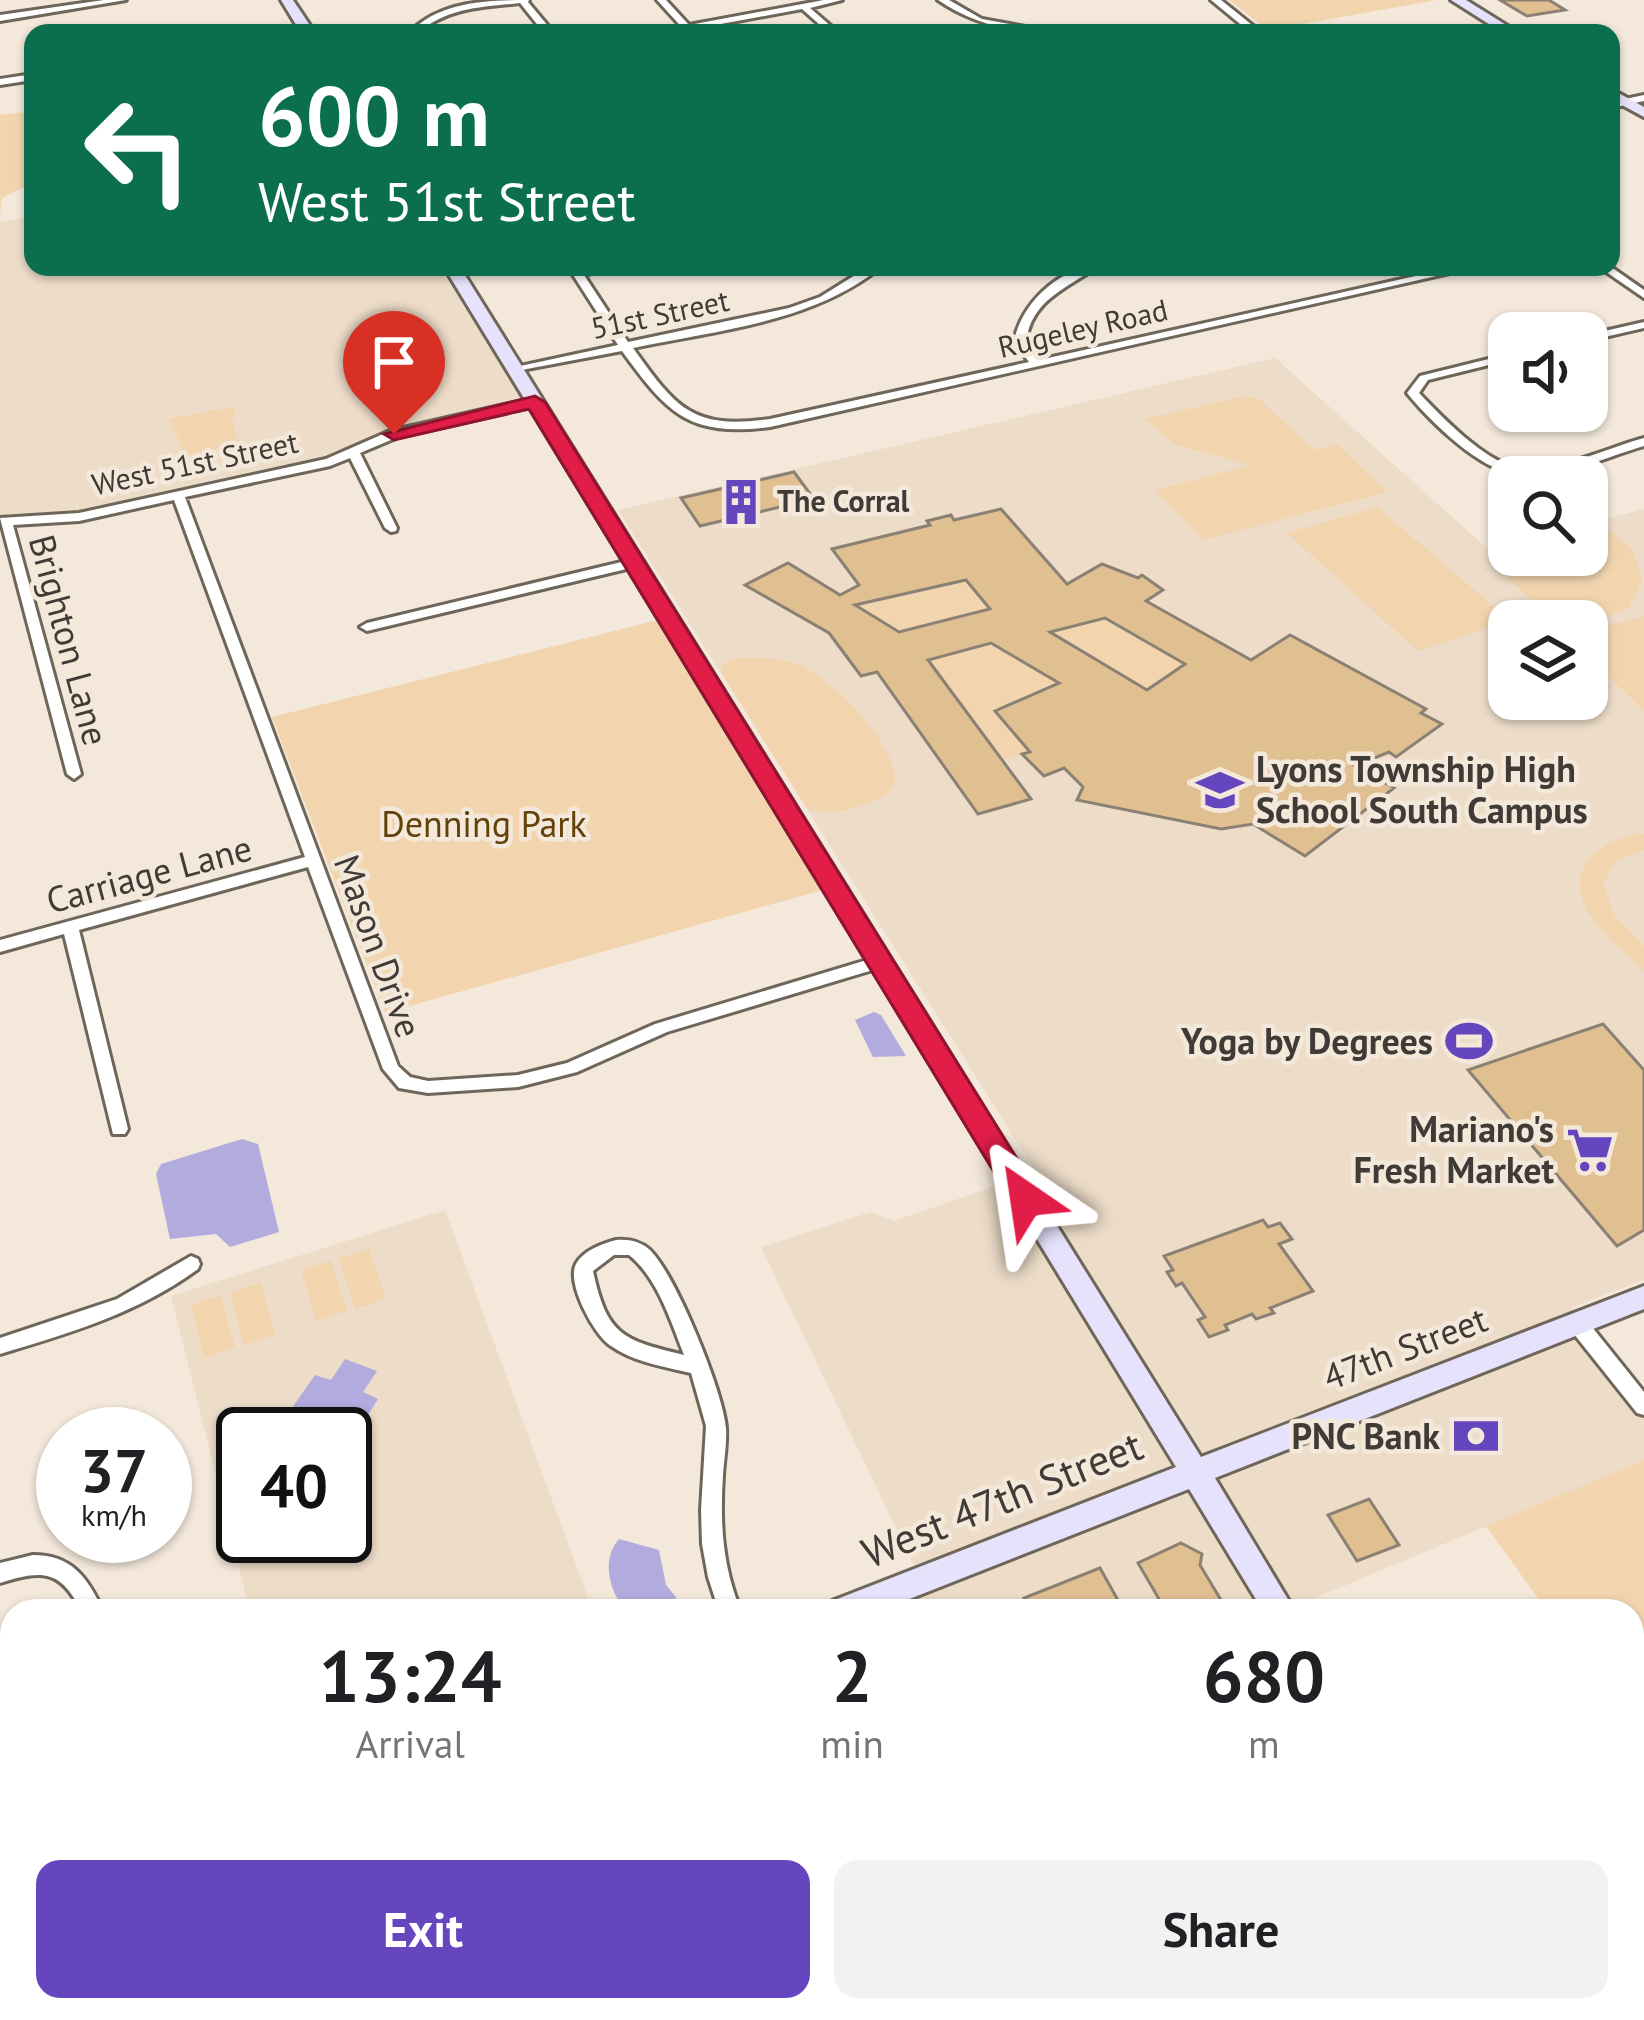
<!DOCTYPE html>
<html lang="en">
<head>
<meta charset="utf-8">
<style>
	body { margin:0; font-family:"PT Sans",sans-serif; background:#f2f2f2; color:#202124; height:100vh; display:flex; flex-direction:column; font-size:45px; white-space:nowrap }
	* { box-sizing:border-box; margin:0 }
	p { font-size:39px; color:#757577 }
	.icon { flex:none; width:66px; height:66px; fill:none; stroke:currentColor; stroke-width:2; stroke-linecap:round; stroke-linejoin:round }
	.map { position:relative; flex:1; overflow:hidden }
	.panel { position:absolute; left:0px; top:1599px; width:1644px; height:423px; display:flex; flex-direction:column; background:#fff; border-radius:36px 36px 0 0; box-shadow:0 3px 9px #0004 }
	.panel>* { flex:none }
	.guide { position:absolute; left:24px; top:24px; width:1596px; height:252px; border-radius:24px; box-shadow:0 3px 9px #0004; background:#0b6e4f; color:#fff; overflow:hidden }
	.tools { position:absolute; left:1488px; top:312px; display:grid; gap:24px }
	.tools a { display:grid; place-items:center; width:120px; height:120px; border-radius:24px; background:#fff; box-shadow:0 3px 9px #0004; font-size:60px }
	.speed { position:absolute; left:36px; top:1407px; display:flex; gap:24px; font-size:60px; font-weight:700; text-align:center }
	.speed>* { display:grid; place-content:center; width:156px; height:156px; border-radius:50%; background:#fff; box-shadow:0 3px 9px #0004; line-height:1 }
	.speed small { font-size:30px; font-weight:400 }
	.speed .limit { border:6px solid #111; border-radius:18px; background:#fff; color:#111 }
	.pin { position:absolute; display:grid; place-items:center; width:102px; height:102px; color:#fff; margin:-123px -51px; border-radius:50% 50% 50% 0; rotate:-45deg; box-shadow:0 0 12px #0007 }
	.pin .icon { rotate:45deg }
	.me { position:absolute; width:132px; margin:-66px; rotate:328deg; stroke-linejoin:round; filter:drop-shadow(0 0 9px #0008) }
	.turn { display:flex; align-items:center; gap:42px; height:252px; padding:0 36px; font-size:54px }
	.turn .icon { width:156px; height:156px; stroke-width:2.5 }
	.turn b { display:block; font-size:84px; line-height:102px }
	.eta { display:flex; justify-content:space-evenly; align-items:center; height:204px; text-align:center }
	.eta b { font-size:72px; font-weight:700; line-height:84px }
	.cta { display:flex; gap:24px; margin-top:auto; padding:24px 36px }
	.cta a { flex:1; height:138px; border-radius:24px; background:#6546bf; color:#fff; font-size:48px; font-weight:700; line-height:138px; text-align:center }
	.cta a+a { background:#f2f2f2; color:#202124 }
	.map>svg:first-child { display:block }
</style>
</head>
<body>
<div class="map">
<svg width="1644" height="2020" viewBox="0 0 1644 2020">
	<rect width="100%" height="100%" fill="#f3e8da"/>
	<!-- built -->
	<g fill="#ecdcc8" fill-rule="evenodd">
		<polygon points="33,216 33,267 442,267 521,397 393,429 316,461 75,512 0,518 0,222"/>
		<path d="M1275 358 1490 551 1509 546V555H1587V524L1644 509V1280L1572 1307 1644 1396V1460L1284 1611H875L923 1584 761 1247 871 1212 894 1221 1036 1172 618 510ZM1509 621H1587V699H1509Z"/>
		<path d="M445 1210 593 1611H250L171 1296ZM243 1434H345V1536H243Z"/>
	</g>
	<!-- green -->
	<g fill="#f2d5af">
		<polygon points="1229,0 1437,0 1268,30"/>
		<polygon points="33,111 33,176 25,179 25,187 2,198 0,215 0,115"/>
		<polygon points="1245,396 1259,399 1314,450 1337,444 1387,492 1203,540 1155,490 1251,465 1176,445 1144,419"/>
		<polygon points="236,406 232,423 240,444 186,456 169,419"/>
		<polygon points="1377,507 1511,621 1418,651 1287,533"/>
		<polygon points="1601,523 1633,550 1642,581 1629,608 1591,625 1587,626 1587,621 1552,621 1489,560 1494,551 1509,548 1509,555 1587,555 1587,527"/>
		<polygon points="966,580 1000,607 899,632 847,600 902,597"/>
		<polygon points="1644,616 1644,711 1587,656 1587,631"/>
		<polygon points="1105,618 1185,664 1147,690 1050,632"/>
		<polygon points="658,620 822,890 385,1013 272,717"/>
		<polygon points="1013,638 1111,714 1092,724 1040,691 995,711 1030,752 1002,760 938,674 917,662"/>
		<path d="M744 657C763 658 782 658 800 665 829 676 907 753 893 786 888 797 872 801 862 805 843 812 826 816 807 808L720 671 724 663Z"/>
		<path d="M1644 834V850L1617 860 1603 884 1615 916 1644 946V971C1625 952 1598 932 1586 908 1564 865 1605 837 1644 834Z"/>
		<polygon points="369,1249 386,1299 355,1309 339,1258"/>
		<polygon points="331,1261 347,1311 316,1321 301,1270"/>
		<polygon points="261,1283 275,1335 244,1345 230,1293"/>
		<polygon points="221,1295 235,1347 204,1358 191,1305"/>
		<polygon points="1644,1460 1644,1747 1632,1730 1632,1611 1547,1611 1486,1526"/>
	</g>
	<!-- water -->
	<g fill="#b2abde">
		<polygon points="874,1012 881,1015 906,1056 873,1057 855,1020"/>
		<polygon points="242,1139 258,1144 279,1232 230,1247 216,1234 170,1239 156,1174 161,1164"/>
		<polygon points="345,1359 377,1371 363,1392 378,1399 352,1440 345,1434 295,1434 303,1422 287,1415 315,1375 331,1380"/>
		<path d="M619 1539 659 1550 666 1585 676 1597 673 1611H626C609 1591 601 1559 619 1539Z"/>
	</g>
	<!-- building -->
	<g fill="#e0bf91" stroke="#8a8174" stroke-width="3" fill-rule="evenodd">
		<polygon points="1500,0 1549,0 1565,10 1527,16"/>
		<polygon points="794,472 814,499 700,526 681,498"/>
		<path d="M1001 509 1067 584 1102 564 1138 578 1142 575 1163 590 1146 601 1251 660 1290 635 1426 709 1421 713 1442 724 1396 757 1389 752 1355 766 1394 788 1305 856 1253 824 1221 829 1077 800 1083 787 1064 768 1044 776 1022 754 1030 752 995 711 1059 683 991 643 928 660 1031 799 978 814 877 672 861 676 829 633 745 585 788 563 840 595 859 585 832 549 930 525 927 521 951 515 954 520ZM966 580 990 609 899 632 855 605ZM1105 618 1185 664 1147 690 1050 632Z"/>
		<polygon points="1603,1024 1644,1070 1644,1230 1617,1246 1468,1070"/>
		<polygon points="1263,1220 1268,1227 1280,1223 1292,1239 1279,1244 1313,1291 1270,1308 1274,1313 1256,1319 1252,1314 1225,1325 1228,1330 1209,1337 1198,1320 1205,1317 1182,1283 1176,1286 1167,1272 1173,1270 1164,1256"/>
		<polygon points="1369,1499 1399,1545 1357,1561 1328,1515"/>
		<polygon points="1181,1543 1202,1554 1200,1565 1224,1605 1210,1611 1166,1611 1138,1563"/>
		<polygon points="1100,1568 1124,1611 1031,1611 1024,1598"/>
	</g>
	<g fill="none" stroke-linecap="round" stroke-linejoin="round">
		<defs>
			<g id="street">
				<polygon points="104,0 126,0 0,21 0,15"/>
				<path d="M529 0 528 2 554 33H544L520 3C485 7 446 7 419 33H409C440 1 488 0 529 0Z"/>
				<polygon points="657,0 666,0 689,25 824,0 842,0 810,8 839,33 829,33 802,9 694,29 695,33 687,33"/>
				<path d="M938 0H949L982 19 1059 33C1015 33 974 25 938 0Z"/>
				<polygon points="1211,0 1221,0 1262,33 1251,33"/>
				<polygon points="33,74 33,80 0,85 0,79"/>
				<polygon points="1644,95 1644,101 1611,108 1611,102"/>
				<path d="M568 267 580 269 612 267 584 275 628 342 789 308 820 297 868 267H881C812 323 717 330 633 348 676 408 692 430 770 419L1029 362 1014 342C1020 305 1059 267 1097 267 1067 288 1031 300 1026 342L1039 360 1456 267H1476L770 427C688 437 668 414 622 351L511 372V368L618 345Z"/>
				<polygon points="1599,267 1611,267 1644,290 1644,298"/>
				<polygon points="1644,322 1644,328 1587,341 1587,335"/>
				<path d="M1509 354V360L1428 380 1419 393C1441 416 1484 461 1516 467 1554 474 1607 448 1644 438V446C1605 457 1560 480 1518 475 1479 470 1431 422 1407 393L1420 376Z"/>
				<polygon points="535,398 541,402 539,405 398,437 360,453 397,528 396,531 391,532 385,528 350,458 330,466 185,497 398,1066 410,1077 428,1081 518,1075 567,1063 655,1024 880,956 888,962 886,966 667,1032 577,1072 518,1087 428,1093 399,1088 383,1069 308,867 79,930 128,1129 125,1134 113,1134 64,934 0,952 0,940 305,857 174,500 79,521 13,525 81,774 74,779 67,774 0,518 79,513 326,459 390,431"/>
				<polygon points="634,559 639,560 639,566 367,631 360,627 367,623"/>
				<path d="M616 1240C629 1239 640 1241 650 1250 676 1276 723 1391 726 1428 727 1444 724 1459 723 1475 720 1522 722 1566 741 1611H719L708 1577 702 1544 701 1510 706 1426 691 1373C665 1367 634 1362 611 1346 594 1335 566 1283 576 1264 584 1250 602 1244 616 1240ZM614 1255H629C658 1278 671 1322 684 1355 623 1340 607 1336 593 1271Z"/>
				<path d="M191 1256 198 1259 200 1264 198 1269C138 1313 70 1333 0 1354V1338L117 1299Z"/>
				<polygon points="1577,1315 1584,1317 1644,1392 1644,1415 1637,1413 1570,1329 1568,1323 1570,1317"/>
				<path d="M33 1555C72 1555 88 1578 103 1611H81C61 1569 41 1570 0 1583V1563Z"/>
				<polygon points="154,2010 178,2010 180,2020 156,2020"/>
				<polygon points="610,2010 634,2010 637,2020 613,2020"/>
				<polygon points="1068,2010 1093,2010 1097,2020 1072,2020"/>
			</g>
			<g id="secondary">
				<polygon points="281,0 293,0 315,33 301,33"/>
				<polygon points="1451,0 1466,0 1519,33 1503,33"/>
				<polygon points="1611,89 1644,107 1644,117 1611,99"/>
				<polygon points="444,267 460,267 1201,1457 1644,1286 1644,1309 1215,1478 1295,1611 1263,1611 1189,1489 879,1611 828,1611 832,1601 1176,1467"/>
				<polygon points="12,1919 12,1953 0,1958 0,1924"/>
				<polygon points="1511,2010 1547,2010 1552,2020 1515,2020"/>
			</g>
		</defs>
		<!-- street casing -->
		<use href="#street" stroke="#6f665a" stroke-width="6"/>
		<!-- secondary casing -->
		<use href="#secondary" stroke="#6f665a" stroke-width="6"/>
		<!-- street -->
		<use href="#street" fill="#fff" fill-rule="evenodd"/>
		<!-- secondary -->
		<use href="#secondary" fill="#e6e2fb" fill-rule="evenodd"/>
	</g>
	<!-- route -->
	<polygon fill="#e11d48" stroke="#92132f" stroke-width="3" points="535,396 545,402 1037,1191 1041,1199 1037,1208 1016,1208 529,409 394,440 384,434"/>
	<!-- icons -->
	<defs>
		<symbol id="building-bare" viewBox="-9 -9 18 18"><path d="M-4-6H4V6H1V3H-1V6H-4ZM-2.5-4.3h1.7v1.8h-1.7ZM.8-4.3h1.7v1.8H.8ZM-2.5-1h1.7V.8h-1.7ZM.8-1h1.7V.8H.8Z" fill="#6546bf" stroke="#f3e8da" stroke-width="2.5" paint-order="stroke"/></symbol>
		<symbol id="school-bare" viewBox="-9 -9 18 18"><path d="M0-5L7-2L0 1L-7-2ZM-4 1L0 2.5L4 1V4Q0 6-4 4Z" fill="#6546bf" stroke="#f3e8da" stroke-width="2.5" paint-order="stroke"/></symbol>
		<symbol id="stadium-bare" viewBox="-9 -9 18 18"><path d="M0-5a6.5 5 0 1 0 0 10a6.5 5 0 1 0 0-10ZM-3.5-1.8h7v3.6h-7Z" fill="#6546bf" stroke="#f3e8da" stroke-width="2.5" paint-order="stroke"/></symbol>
		<symbol id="supermarket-bare" viewBox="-9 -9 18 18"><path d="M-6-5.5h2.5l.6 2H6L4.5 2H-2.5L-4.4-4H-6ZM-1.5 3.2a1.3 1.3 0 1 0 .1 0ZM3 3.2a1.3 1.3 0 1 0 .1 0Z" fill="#6546bf" stroke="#f3e8da" stroke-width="2.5" paint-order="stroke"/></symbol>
		<symbol id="bank-bare" viewBox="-9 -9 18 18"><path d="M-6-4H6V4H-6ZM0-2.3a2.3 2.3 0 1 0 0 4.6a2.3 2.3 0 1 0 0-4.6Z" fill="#6546bf" stroke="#f3e8da" stroke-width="2.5" paint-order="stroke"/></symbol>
	</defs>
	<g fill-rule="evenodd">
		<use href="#building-bare" x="708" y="469" width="66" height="66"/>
		<use href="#school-bare" x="1187" y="757" width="66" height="66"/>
		<use href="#stadium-bare" x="1436" y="1008" width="66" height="66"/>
		<use href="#supermarket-bare" x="1557" y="1117" width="66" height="66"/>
		<use href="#bank-bare" x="1443" y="1403" width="66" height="66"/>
	</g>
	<g text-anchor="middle" stroke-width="9" stroke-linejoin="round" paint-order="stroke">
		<!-- far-street labels -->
		<g font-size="30" fill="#403b36" stroke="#f3e8da">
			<text transform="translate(660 315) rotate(-12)" y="10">51st Street</text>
			<text transform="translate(1083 329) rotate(-13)" y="10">Rugeley Road</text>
			<text transform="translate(195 464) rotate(-12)" y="10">West 51st Street</text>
		</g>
		<!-- far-poi labels -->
		<g font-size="30" font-weight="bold" fill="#403b36" stroke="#f3e8da" text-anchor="start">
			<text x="777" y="512">The Corral</text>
		</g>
		<!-- street labels -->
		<g font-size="36" fill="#403b36" stroke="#f3e8da">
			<text transform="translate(69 640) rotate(75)" y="13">Brighton Lane</text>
			<text transform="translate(149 874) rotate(-15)" y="13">Carriage Lane</text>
			<text transform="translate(378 946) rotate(70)" y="13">Mason Drive</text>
			<text transform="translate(1405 1348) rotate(-21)" y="13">47th Street</text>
		</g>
		<!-- poi labels -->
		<g font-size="36" font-weight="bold" fill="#403b36" stroke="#f3e8da" text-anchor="end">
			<text x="1256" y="782" text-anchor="start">Lyons Township High<tspan x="1256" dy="41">School South Campus</tspan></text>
			<text x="1433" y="1054">Yoga by Degrees</text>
			<text x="1554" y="1142">Mariano's<tspan x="1554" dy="41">Fresh Market</tspan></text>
			<text x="1440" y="1449">PNC Bank</text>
		</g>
		<!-- park labels -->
		<g font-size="36" fill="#634209" stroke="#f3e8da">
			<text x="484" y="837">Denning Park</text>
		</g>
		<!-- near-street labels -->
		<g font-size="42" fill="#403b36" stroke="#f3e8da">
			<text transform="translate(1002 1499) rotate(-22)" y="15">West 47th Street</text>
		</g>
	</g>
</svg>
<div class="tools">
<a><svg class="icon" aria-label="sound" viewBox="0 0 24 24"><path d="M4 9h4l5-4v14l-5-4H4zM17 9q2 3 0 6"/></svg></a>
<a><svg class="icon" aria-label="search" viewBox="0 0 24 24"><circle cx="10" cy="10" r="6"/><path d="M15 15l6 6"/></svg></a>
<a><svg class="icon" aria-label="layers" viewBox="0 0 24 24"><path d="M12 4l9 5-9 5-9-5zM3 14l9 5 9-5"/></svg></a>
</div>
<div class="speed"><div>37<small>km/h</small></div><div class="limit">40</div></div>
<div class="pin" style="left:394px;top:434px;background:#d93025"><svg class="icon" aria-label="arrive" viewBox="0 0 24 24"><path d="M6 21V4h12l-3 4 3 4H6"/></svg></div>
<svg class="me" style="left:1026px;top:1199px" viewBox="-20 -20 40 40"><path d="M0-17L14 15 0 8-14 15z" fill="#e11d48" stroke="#fff" stroke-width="4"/></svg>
<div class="guide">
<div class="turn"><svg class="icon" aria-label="left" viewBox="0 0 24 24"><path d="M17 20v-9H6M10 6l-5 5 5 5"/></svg><div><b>600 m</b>West 51st Street</div></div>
</div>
<section class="panel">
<div class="eta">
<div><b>13:24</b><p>Arrival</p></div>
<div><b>2</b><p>min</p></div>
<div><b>680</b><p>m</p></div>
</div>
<div class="cta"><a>Exit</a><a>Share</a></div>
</section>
</div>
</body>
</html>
